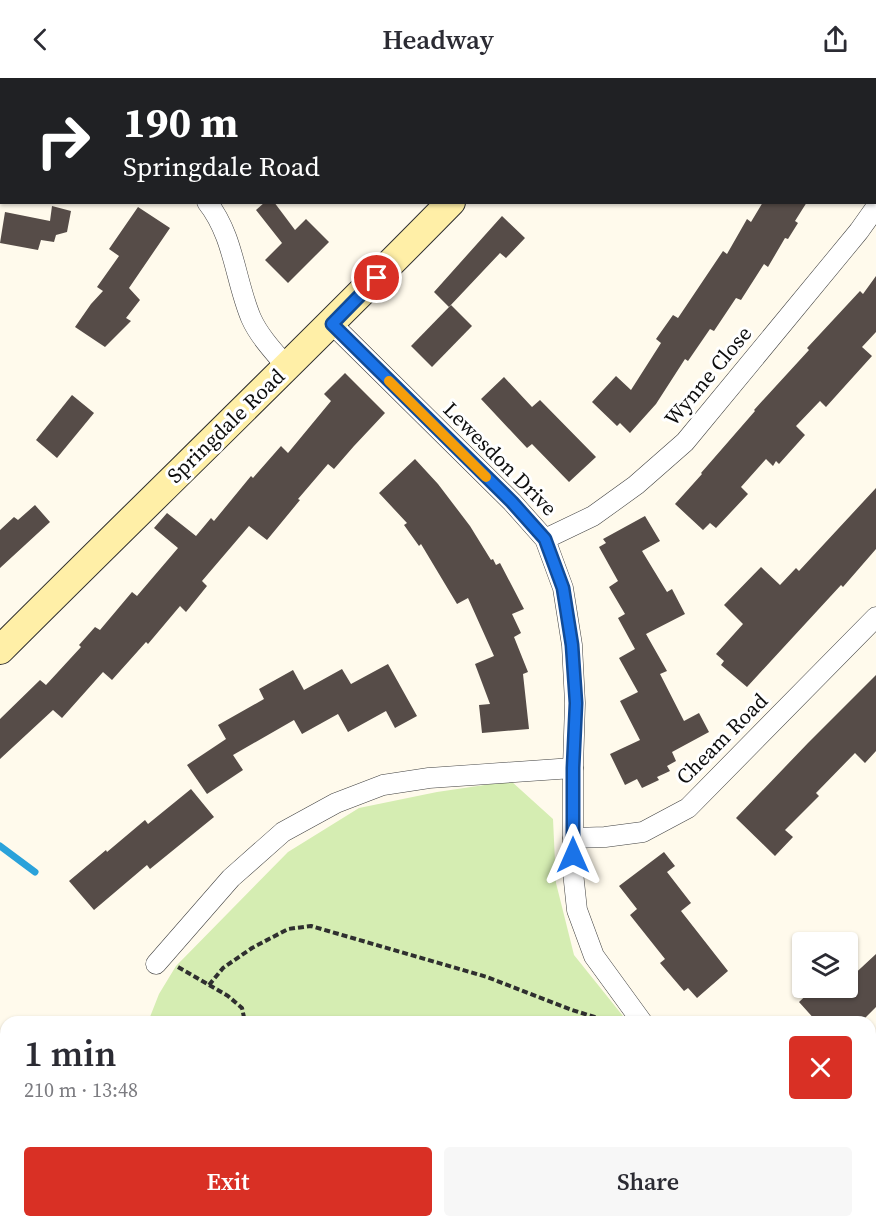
<!DOCTYPE html>
<html lang="en">
<head>
<meta charset="utf-8">
<style>
	body { margin:0; font-family:"Source Serif 4",serif; background:#f7f7f7; color:#2b2b33; height:100vh; display:flex; flex-direction:column; font-size:22px; white-space:nowrap }
	* { box-sizing:border-box; margin:0 }
	p { font-size:20px; color:#7c7c81 }
	.icon { flex:none; width:33px; height:33px; fill:none; stroke:currentColor; stroke-width:2; stroke-linecap:round; stroke-linejoin:round }
	.map { position:relative; flex:1; overflow:hidden }
	.sheet { position:absolute; left:0px; top:938px; width:876px; height:212px; display:flex; flex-direction:column; background:#fff; border-radius:18px 18px 0 0; box-shadow:0 2px 4px #0004 }
	.sheet>* { flex:none }
	.banner { position:absolute; left:0px; top:0px; width:876px; height:126px; box-shadow:0 2px 4px #0004; background:#202124; color:#fff; overflow:hidden }
	.tools { position:absolute; left:792px; top:854px; display:grid; gap:12px }
	.tools a { display:grid; place-items:center; width:66px; height:66px; border-radius:6px; background:#fff; box-shadow:0 2px 4px #0004; font-size:30px }
	.pin { position:absolute; display:grid; place-items:center; width:51px; height:51px; color:#fff; margin:-26px; border:3px solid #fff; border-radius:50%; box-shadow:0 2px 6px #0007 }
	.me { position:absolute; width:66px; margin:-33px; rotate:0deg; stroke-linejoin:round; filter:drop-shadow(0 0 4px #0008) }
	.turn { display:flex; align-items:center; gap:21px; height:126px; padding:0 24px; font-size:27px }
	.turn .icon { width:78px; height:78px; stroke-width:2.5 }
	.turn b { display:block; font-size:42px; line-height:51px }
	.round { display:grid; place-items:center; flex:none; width:63px; height:63px; border-radius:6px; background:#f7f7f7 }
	.summary { display:flex; align-items:center; justify-content:space-between; height:102px; padding:0 24px }
	h1 { font-size:36px; font-weight:600; line-height:45px }
	.button { display:flex; gap:12px; margin-top:auto; padding:12px 24px }
	.button a { flex:1; height:69px; border-radius:6px; background:#d93025; color:#fff; font-size:24px; font-weight:600; line-height:69px; text-align:center }
	.button a+a { background:#f7f7f7; color:#2b2b33 }
	header { display:flex; justify-content:space-between; align-items:center; height:78px; padding:0 24px; background:#fff; font-size:27px; font-weight:600 }
	.map>svg:first-child { display:block }
</style>
</head>
<body>
<header><svg class="icon" aria-label="back" viewBox="0 0 24 24"><path d="M15 5l-7 7 7 7"/></svg>Headway<svg class="icon" aria-label="share" viewBox="0 0 24 24"><path d="M12 15V3M7 8l5-5 5 5M5 13v7h14v-7"/></svg></header>
<div class="map">
<svg width="876" height="1148" viewBox="0 0 876 1148">
	<rect width="100%" height="100%" fill="#fffaec"/>
	<!-- green -->
	<polygon fill="#d5edb2" points="511,703 553,741 556,805 574,877 627,943 148,944 159,916 176,888 288,774 359,730 437,714"/>
	<g fill="none" stroke-linecap="round" stroke-linejoin="round">
		<!-- stream -->
		<polyline stroke="#2ba2da" stroke-width="7" points="0,768 35,794"/>
	</g>
	<!-- building -->
	<g fill="#564c48">
		<polygon points="265,124 274,124 295,152 306,141 329,164 288,205 265,182 282,165 256,132"/>
		<polygon points="763,124 807,124 795,143 798,145 788,161 785,160 768,189 764,186 741,222 736,220 714,253 710,251 688,283 685,281 656,326 630,355 620,345 617,348 592,324 616,298 631,312 661,265 656,261 673,237 678,240 723,173 727,176 747,141 751,144"/>
		<polygon points="52,128 71,133 67,154 56,157 54,164 41,162 38,172 0,165 5,134 50,143"/>
		<polygon points="138,129 170,150 129,210 140,222 126,240 131,243 105,269 75,249 91,226 103,213 97,209 119,178 109,171"/>
		<polygon points="502,138 525,160 506,180 500,175 449,229 434,214"/>
		<polygon points="876,198 876,254 862,269 872,278 826,329 820,323 796,348 805,357 779,386 776,383 773,388 766,381 741,409 748,416 716,450 710,445 703,452 675,426 702,396 701,395 755,333 754,332 809,272 807,270 860,213 863,216"/>
		<polygon points="451,227 472,248 432,289 411,268"/>
		<polygon points="345,295 385,335 354,368 334,391 328,386 298,421 300,422 267,462 249,448 202,503 207,508 186,534 180,528 148,566 146,564 112,602 103,594 62,640 53,632 0,681 0,641 40,602 46,607 81,569 79,567 95,549 100,552 132,514 137,518 178,470 154,450 167,435 196,458 211,440 214,443 251,398 253,400 281,368 288,375 331,323 324,316"/>
		<polygon points="504,299 532,329 540,322 596,379 569,404 532,366 527,370 481,321"/>
		<polygon points="72,317 94,335 57,380 36,362"/>
		<polygon points="415,381 438,406 470,448 491,482 493,481 496,487 500,485 524,531 512,536 521,555 514,559 528,594 523,596 529,651 482,655 479,627 490,626 475,586 494,578 468,520 457,526 421,466 419,468 404,447 407,445 379,415"/>
		<polygon points="876,410 876,471 843,509 841,507 747,609 721,587 724,583 716,576 743,546 724,527 761,489 780,507 796,490 799,493"/>
		<polygon points="35,427 50,444 0,490 0,452 14,439 18,442"/>
		<polygon points="645,438 660,463 642,473 667,514 672,511 685,536 646,556 667,593 660,596 684,643 699,635 709,654 672,674 676,683 667,688 670,693 657,699 659,702 642,710 637,701 625,707 610,676 640,662 620,623 638,614 619,580 635,571 618,540 625,536 609,509 618,503 599,469 606,465 603,461"/>
		<polygon points="388,586 417,638 395,650 386,633 348,654 338,636 302,656 294,642 233,677 243,692 207,716 187,687 226,661 218,647 264,621 259,611 293,592 304,612 342,591 351,606"/>
		<polygon points="876,597 876,673 865,685 855,675 816,715 819,718 785,752 793,759 775,778 736,740 808,665"/>
		<polygon points="191,711 214,739 150,791 147,787 94,832 69,803 106,772 107,774 145,742 148,746"/>
		<polygon points="664,774 675,788 667,794 691,825 681,833 728,893 697,920 688,910 684,913 660,885 665,881 630,837 637,831 619,808"/>
		<polygon points="876,876 876,929 861,944 817,944 799,924 815,909 848,909 848,902"/>
	</g>
	<g fill="none" stroke-linecap="round" stroke-linejoin="round">
		<defs>
			<g id="street">
				<polyline points="217,2 217,0"/>
				<polyline points="0,69 2,69"/>
				<path d="M207 124C234 158 235 202 251 240 259 258 274 274 287 289"/>
				<polyline points="332,246 512,424 545,461 563,510 572,567 575,625 573,690 573,794 577,832 594,878 642,944"/>
				<polyline points="545,461 593,438 636,407 685,364 859,153 876,129"/>
				<polyline points="573,760 605,759 643,754 688,730 876,539"/>
				<polyline points="156,886 231,800 283,754 336,725 383,707 429,700 573,690"/>
				<polyline points="870,1009 876,1003"/>
				<polyline points="171,1148 174,1143"/>
				<polyline points="726,1148 732,1143"/>
			</g>
			<g id="secondary">
				<polyline points="555,2 556,0"/>
				<path d="M0 572C150 422 303 275 451 124"/>
			</g>
		</defs>
		<!-- street casing -->
		<use href="#street" stroke="#404040" stroke-width="21"/>
		<!-- secondary casing -->
		<use href="#secondary" stroke="#2f2f2f" stroke-width="30"/>
		<!-- path -->
		<g stroke="#2f2f2f" stroke-width="4" stroke-dasharray="6 3" stroke-linecap="butt">
			<polyline points="178,889 228,918 242,930 245,944"/>
			<polyline points="209,907 223,890 252,870 288,851 311,848 487,899 572,932 611,944"/>
		</g>
		<!-- street -->
		<use href="#street" stroke="#fff" stroke-width="20"/>
		<!-- secondary -->
		<use href="#secondary" stroke="#ffefa7" stroke-width="28"/>
	</g>
	<g fill="none" stroke-linecap="round" stroke-linejoin="round">
		<defs>
			<polyline id="route" points="377,200 332,246 512,424 545,461 563,510 572,567 576,625 573,690 573,777"/>
		</defs>
		<!-- route casing -->
		<use href="#route" stroke="#114b97" stroke-width="15"/>
		<!-- route -->
		<use href="#route" stroke="#1a73e8" stroke-width="10"/>
		<!-- slow -->
		<polyline stroke="#f59e0b" stroke-width="10" points="389,303 486,399"/>
	</g>
	<g text-anchor="middle" stroke-width="6" stroke-linejoin="round" paint-order="stroke">
		<!-- street labels -->
		<g font-size="21" fill="#0d0d0d" stroke="#fff">
			<text transform="translate(708 298) rotate(-50)" y="7">Wynne Close</text>
			<text transform="translate(226 348) rotate(-44)" y="7">Springdale Road</text>
			<text transform="translate(500 381) rotate(45)" y="7">Lewesdon Drive</text>
			<text transform="translate(722 661) rotate(-45)" y="7">Cheam Road</text>
		</g>
	</g>
</svg>
<div class="tools">
<a><svg class="icon" aria-label="layers" viewBox="0 0 24 24"><path d="M12 4l9 5-9 5-9-5zM3 14l9 5 9-5"/></svg></a>
</div>
<div class="pin" style="left:377px;top:200px;background:#d93025"><svg class="icon" aria-label="arrive" viewBox="0 0 24 24"><path d="M6 21V4h12l-3 4 3 4H6"/></svg></div>
<svg class="me" style="left:573px;top:777px" viewBox="-20 -20 40 40"><path d="M0-17L14 15 0 8-14 15z" fill="#1a73e8" stroke="#fff" stroke-width="4"/></svg>
<div class="banner">
<div class="turn"><svg class="icon" aria-label="right" viewBox="0 0 24 24"><path d="M7 20v-9h11M14 6l5 5-5 5"/></svg><div><b>190 m</b>Springdale Road</div></div>
</div>
<section class="sheet">
<div class="summary"><div><h1>1 min</h1><p>210 m · 13:48</p></div><a class="round" style="background:#d93025;color:#fff"><svg class="icon" aria-label="close" viewBox="0 0 24 24"><path d="M6 6l12 12M18 6L6 18"/></svg></a></div>
<div class="button"><a>Exit</a><a>Share</a></div>
</section>
</div>
</body>
</html>
